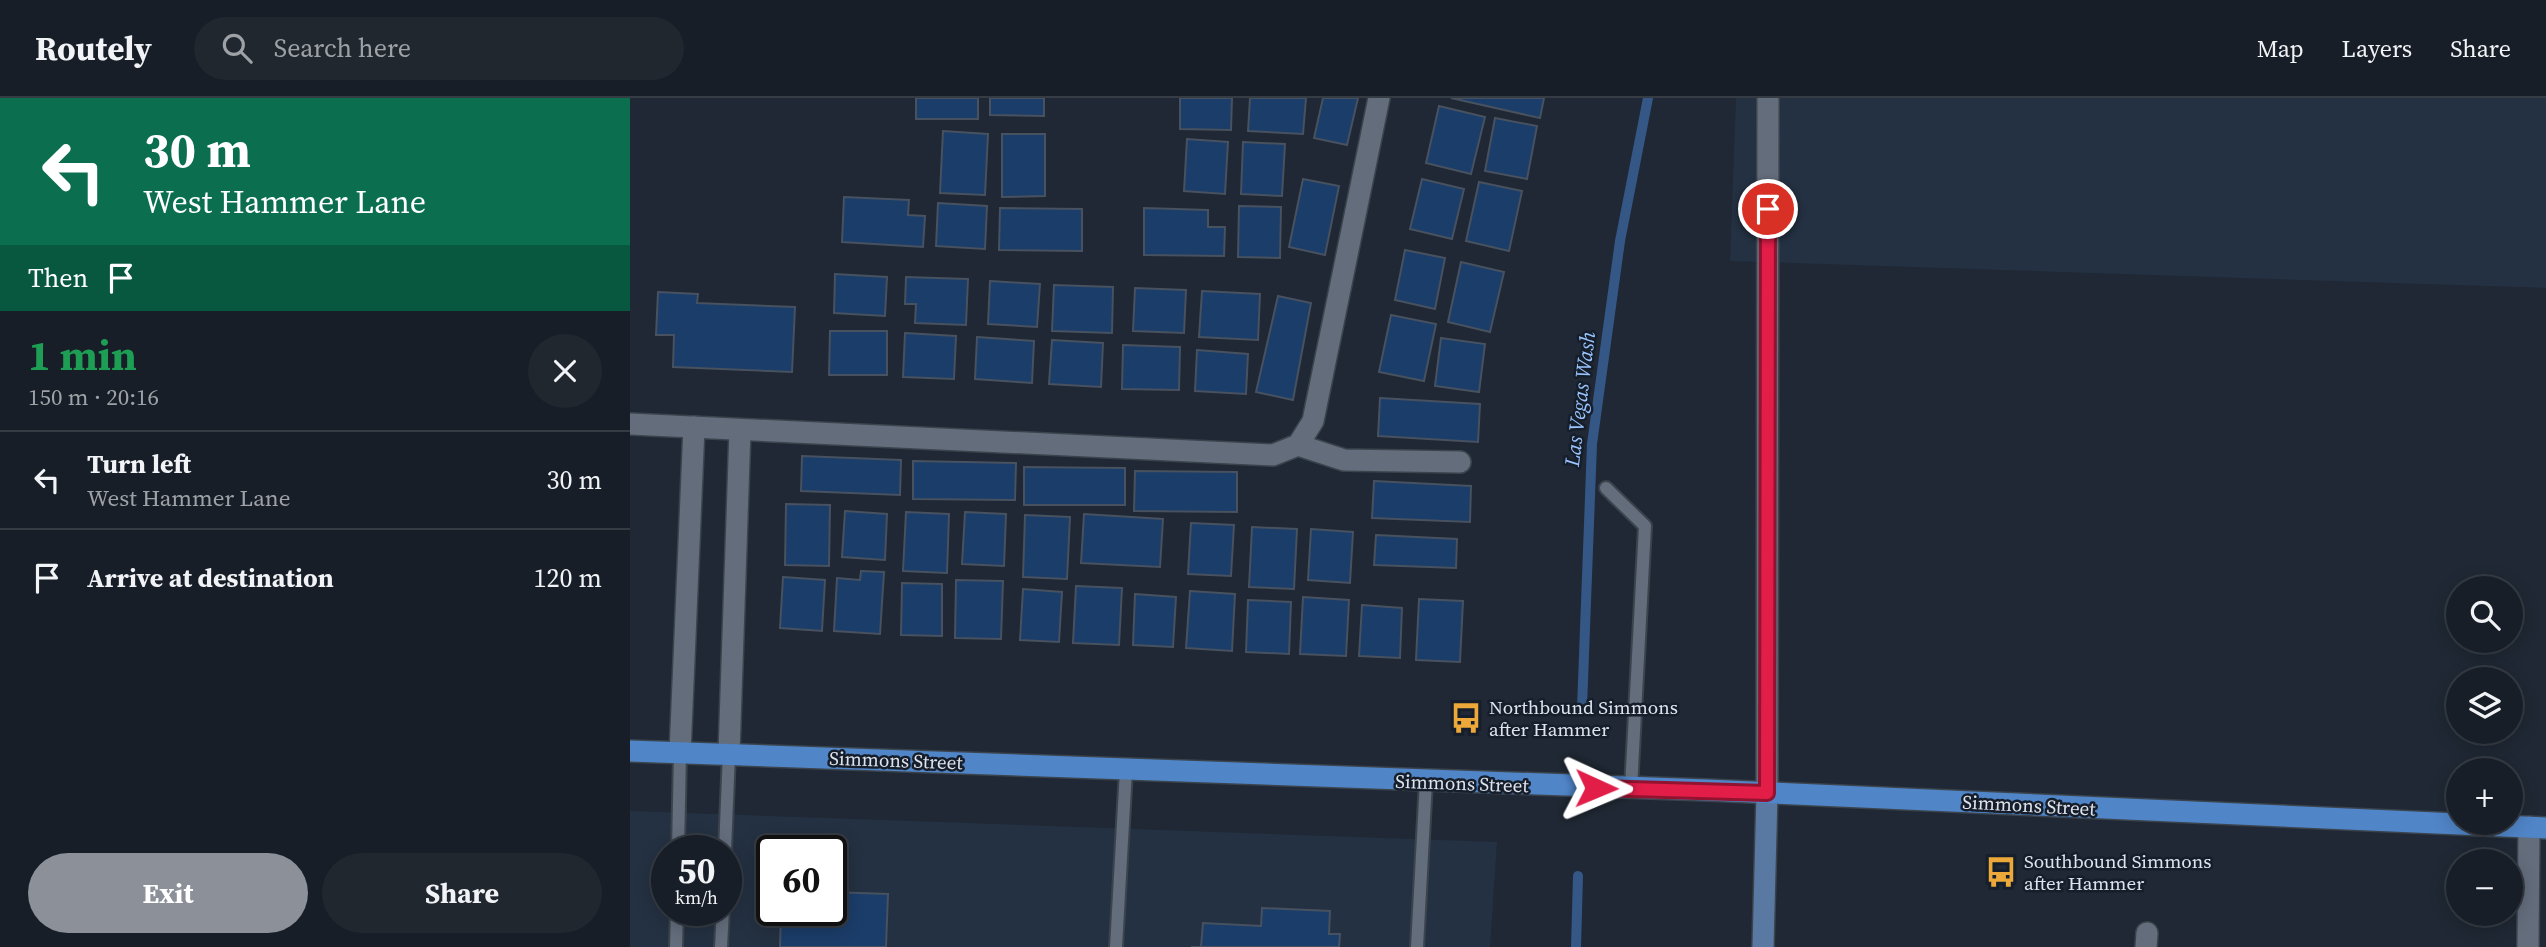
<!DOCTYPE html>
<html lang="en">
<head>
<meta charset="utf-8">
<style>
	body { margin:0; font-family:"Source Serif 4",serif; background:#20272f; color:#f1f3f6; height:100vh; display:flex; flex-direction:column; font-size:26px; white-space:nowrap }
	* { box-sizing:border-box; margin:0 }
	p { font-size:23px; color:#9ea2a7 }
	.icon { flex:none; width:38px; height:38px; fill:none; stroke:currentColor; stroke-width:2; stroke-linecap:round; stroke-linejoin:round }
	.map { position:relative; flex:1; overflow:hidden }
	.panel { display:flex; flex-direction:column; background:#171e27; width:630px }
	.panel>* { flex:none }
	.guide { background:#0b6e4f; color:#fff; overflow:hidden }
	.controls { position:absolute; left:1816px; top:478px; display:grid; gap:14px }
	.controls a { display:grid; place-items:center; width:77px; height:77px; border-radius:50%; background:#171e27; box-shadow:0 4px 18px #0003,0 0 0 2px #363c44; font-size:35px }
	.speed { position:absolute; left:21px; top:737px; display:flex; gap:14px; font-size:35px; font-weight:700; text-align:center }
	.speed>* { display:grid; place-content:center; width:91px; height:91px; border-radius:50%; background:#171e27; box-shadow:0 4px 18px #0003,0 0 0 2px #363c44; line-height:1 }
	.speed small { font-size:18px; font-weight:400 }
	.speed .limit { border:4px solid #111; border-radius:10px; background:#fff; color:#111 }
	.pin { position:absolute; display:grid; place-items:center; width:60px; height:60px; color:#fff; margin:-30px; border:4px solid #fff; border-radius:50%; box-shadow:0 2px 7px #0007 }
	.me { position:absolute; width:77px; margin:-38px; rotate:91deg; stroke-linejoin:round; filter:drop-shadow(0 0 5px #0008) }
	.turn { display:flex; align-items:center; gap:24px; height:147px; padding:0 28px; font-size:32px }
	.turn .icon { width:91px; height:91px; stroke-width:2.5 }
	.turn b { display:block; font-size:49px; line-height:60px }
	.then { display:flex; align-items:center; height:66px; padding:0 28px; background:#0003; gap:14px; font-size:26px }
	.round { display:grid; place-items:center; flex:none; width:74px; height:74px; border-radius:37px; background:#20272f }
	.summary { display:flex; align-items:center; justify-content:space-between; height:119px; padding:0 28px }
	h1 { font-size:42px; font-weight:700; line-height:52px; color:#1e9e55 }
	.action { display:flex; gap:14px; margin-top:auto; padding:14px 28px }
	.action a { flex:1; height:80px; border-radius:42px; background:#8c9099; color:#fff; font-size:28px; font-weight:700; line-height:80px; text-align:center }
	.action a+a { background:#20272f; color:#f1f3f6 }
	ul { padding:0; list-style:none }
	li { display:flex; align-items:center; gap:21px; height:98px; padding:0 28px; border-top:2px solid #363c44 }
	li div { flex:1 }
	li b { display:block; font-size:26px }
	li em { font-style:normal }
	header { display:flex; align-items:center; gap:42px; box-sizing:border-box; height:98px; padding:0 35px; background:#171e27; border-bottom:2px solid #363c44 }
	header strong { font-size:33px }
	nav { display:flex; gap:38px; margin-inline-start:auto; font-size:24px }
	.search { width:490px; height:63px; background:#20272f; display:flex; align-items:center; gap:18px; box-sizing:border-box; padding:0 24px; border-radius:38px; color:#9ea2a7; font-size:26px }
	main { display:flex; flex:1; min-height:0 }
	.map>svg:first-child { display:block }
</style>
</head>
<body>
<header>
<strong>Routely</strong>
<div class="search"><svg class="icon" aria-label="search" viewBox="0 0 24 24"><circle cx="10" cy="10" r="6"/><path d="M15 15l6 6"/></svg>Search here</div>
<nav><a>Map</a><a>Layers</a><a>Share</a></nav>
</header>
<main>
<section class="panel">
<div class="guide">
<div class="turn"><svg class="icon" aria-label="left" viewBox="0 0 24 24"><path d="M17 20v-9H6M10 6l-5 5 5 5"/></svg><div><b>30 m</b>West Hammer Lane</div></div>
<div class="then">Then<svg class="icon" aria-label="arrive" viewBox="0 0 24 24"><path d="M6 21V4h12l-3 4 3 4H6"/></svg></div>
</div>
<div class="summary"><div><h1>1 min</h1><p>150 m · 20:16</p></div><a class="round"><svg class="icon" aria-label="close" viewBox="0 0 24 24"><path d="M6 6l12 12M18 6L6 18"/></svg></a></div>
<ul>
<li><svg class="icon" aria-label="left" viewBox="0 0 24 24"><path d="M17 20v-9H6M10 6l-5 5 5 5"/></svg><div><b>Turn left</b><p>West Hammer Lane</p></div><em>30 m</em></li>
<li><svg class="icon" aria-label="arrive" viewBox="0 0 24 24"><path d="M6 21V4h12l-3 4 3 4H6"/></svg><div><b>Arrive at destination</b></div><em>120 m</em></li>
</ul>
<div class="action"><a>Exit</a><a>Share</a></div>
</section>
<div class="map">
<svg width="1916" height="849" viewBox="0 0 1916 849">
	<rect width="100%" height="100%" fill="#1f2834"/>
	<!-- built -->
	<g fill="#243142" fill-rule="evenodd">
		<polygon points="1106,0 1916,0 1916,190 1100,163"/>
		<path d="M0 713 867 744 860 849H0ZM37 752H96V812H37ZM142 752H201V812H142Z"/>
	</g>
	<g fill="none" stroke-linecap="round" stroke-linejoin="round">
		<!-- stream -->
		<g stroke="#345785" stroke-width="10">
			<polyline points="952,610 962,346 990,143 1018,0"/>
			<polyline points="946,849 948,778"/>
		</g>
	</g>
	<!-- building -->
	<g fill="#1b3d69" stroke="#47515f" stroke-width="2">
		<rect x="286" y="0" width="62" height="21"/>
		<polygon points="360,0 414,0 414,18 360,17"/>
		<polygon points="550,0 602,0 601,32 550,31"/>
		<polygon points="620,0 676,0 673,36 618,33"/>
		<polygon points="693,0 728,0 717,47 684,40"/>
		<polygon points="821,0 914,0 910,20"/>
		<polygon points="809,8 855,19 841,76 796,65"/>
		<polygon points="865,20 907,28 897,81 855,73"/>
		<polygon points="313,33 358,36 355,97 310,95"/>
		<polygon points="372,36 415,36 415,98 372,99"/>
		<polygon points="557,41 598,44 595,96 554,93"/>
		<polygon points="613,44 655,46 652,98 611,96"/>
		<polygon points="673,81 709,88 695,157 659,149"/>
		<polygon points="792,81 834,91 822,141 780,131"/>
		<polygon points="849,84 892,93 879,153 836,143"/>
		<polygon points="214,99 279,102 278,117 295,118 293,149 212,144"/>
		<polygon points="308,105 357,108 355,151 306,148"/>
		<polygon points="609,108 651,109 650,160 608,159"/>
		<polygon points="370,110 452,111 452,153 369,152"/>
		<polygon points="514,110 578,112 578,129 595,129 594,158 514,157"/>
		<polygon points="775,152 815,160 805,211 765,202"/>
		<polygon points="831,164 874,174 860,234 818,224"/>
		<polygon points="205,176 257,179 255,218 204,215"/>
		<polygon points="276,179 338,181 336,227 285,225 286,206 275,206"/>
		<polygon points="360,183 410,186 407,229 358,226"/>
		<polygon points="424,187 483,189 482,235 422,233"/>
		<polygon points="505,190 556,192 554,235 503,233"/>
		<polygon points="572,193 630,196 628,242 569,239"/>
		<polygon points="28,194 68,196 67,205 165,209 162,274 43,269 44,237 26,237"/>
		<polygon points="648,198 681,205 663,302 626,294"/>
		<polygon points="761,217 806,226 794,283 749,274"/>
		<polygon points="200,233 257,233 257,277 199,277"/>
		<polygon points="275,235 326,238 324,281 273,279"/>
		<polygon points="347,239 404,243 402,285 345,281"/>
		<polygon points="811,240 855,246 849,294 805,288"/>
		<polygon points="422,242 473,245 471,289 419,286"/>
		<polygon points="493,247 550,249 549,292 492,291"/>
		<polygon points="567,252 618,256 616,296 565,293"/>
		<polygon points="750,300 850,306 848,344 748,338"/>
		<polygon points="172,358 271,362 270,397 171,393"/>
		<polygon points="283,363 386,365 385,402 283,401"/>
		<polygon points="394,369 495,370 495,407 394,407"/>
		<polygon points="505,373 607,374 607,414 504,413"/>
		<polygon points="744,383 841,388 840,424 742,420"/>
		<polygon points="156,406 200,407 199,468 155,467"/>
		<polygon points="215,413 257,416 255,462 212,459"/>
		<polygon points="276,414 319,416 317,475 273,473"/>
		<polygon points="335,414 376,416 374,468 332,466"/>
		<polygon points="454,416 533,421 530,469 451,465"/>
		<polygon points="395,417 440,419 437,481 393,479"/>
		<polygon points="561,425 604,427 601,478 558,476"/>
		<polygon points="622,429 667,431 664,491 619,489"/>
		<polygon points="681,431 723,434 720,485 678,482"/>
		<polygon points="746,437 827,441 826,470 744,467"/>
		<polygon points="231,473 254,474 250,536 204,533 207,480 230,482"/>
		<polygon points="153,479 195,482 192,533 150,530"/>
		<polygon points="326,482 373,483 371,541 325,540"/>
		<polygon points="272,485 312,486 312,538 271,537"/>
		<polygon points="446,488 492,490 489,547 443,545"/>
		<polygon points="393,491 432,494 429,544 390,542"/>
		<polygon points="560,493 605,496 602,553 556,550"/>
		<polygon points="505,496 546,499 543,549 503,547"/>
		<polygon points="673,499 719,502 716,558 670,556"/>
		<polygon points="789,501 833,503 830,564 786,562"/>
		<polygon points="618,502 661,504 659,556 616,554"/>
		<polygon points="732,507 772,510 770,560 729,558"/>
		<polygon points="201,794 258,796 256,849 150,849 151,812 201,812"/>
		<polygon points="632,810 700,813 699,836 710,836 709,849 561,849 571,849 573,825 631,828"/>
	</g>
	<g fill="none" stroke-linecap="round" stroke-linejoin="round">
		<defs>
			<g id="lane">
				<polyline points="976,390 1015,428 1001,690"/>
				<polyline points="48,752 50,655"/>
				<polyline points="95,752 99,655"/>
				<polyline points="46,849 47,812"/>
				<polyline points="91,849 93,812"/>
				<polyline points="486,849 496,672"/>
				<polyline points="787,849 796,683"/>
			</g>
			<g id="street">
				<polyline points="0,326 643,357 668,347 683,323 749,0"/>
				<polyline points="668,347 714,362 830,364"/>
				<polyline points="50,655 64,329"/>
				<polyline points="99,655 110,332"/>
				<polyline points="1137,695 1138,0"/>
				<polyline points="1516,849 1517,835"/>
				<polyline points="1898,849 1899,729"/>
			</g>
			<polyline id="secondary" points="1133,849 1137,695"/>
			<polyline id="primary" points="0,653 1077,692 1916,730"/>
		</defs>
		<!-- lane casing -->
		<use href="#lane" stroke="#3b444d" stroke-width="16"/>
		<!-- street casing -->
		<use href="#street" stroke="#3b444d" stroke-width="24"/>
		<!-- secondary casing -->
		<use href="#secondary" stroke="#3b444d" stroke-width="24"/>
		<!-- primary casing -->
		<use href="#primary" stroke="#3b444d" stroke-width="24"/>
		<!-- lane -->
		<use href="#lane" stroke="#636d7c" stroke-width="12"/>
		<!-- street -->
		<use href="#street" stroke="#636d7c" stroke-width="21"/>
		<!-- secondary -->
		<use href="#secondary" stroke="#5979a2" stroke-width="21"/>
		<!-- primary -->
		<use href="#primary" stroke="#5085c8" stroke-width="21"/>
	</g>
	<g fill="none" stroke-linecap="round" stroke-linejoin="round">
		<defs>
			<polyline id="route" points="966,690 1137,695 1138,111"/>
		</defs>
		<!-- route casing -->
		<use href="#route" stroke="#92132f" stroke-width="18"/>
		<!-- route -->
		<use href="#route" stroke="#e11d48" stroke-width="12"/>
	</g>
	<!-- icons -->
	<defs>
		<symbol id="bus-bare" viewBox="-9 -9 18 18"><path d="M-5-6H5V4H4V6H2V4H-2V6H-4V4H-5ZM-3.5-4V0h7V-4ZM-3.5 1.2v1.5H-2V1.2ZM2 1.2v1.5H3.5V1.2Z" fill="#eca93a" stroke="#151e2a" stroke-width="2.5" paint-order="stroke"/></symbol>
	</defs>
	<g fill-rule="evenodd">
		<use href="#bus-bare" x="814" y="598" width="44" height="44"/>
		<use href="#bus-bare" x="1349" y="752" width="44" height="44"/>
	</g>
	<g text-anchor="middle" stroke-width="5" stroke-linejoin="round" paint-order="stroke">
		<!-- poi labels -->
		<g font-size="19" fill="#dee4ed" stroke="#151e2a" text-anchor="start">
			<text x="859" y="616">Northbound Simmons<tspan x="859" dy="22">after Hammer</tspan></text>
			<text x="1394" y="770">Southbound Simmons<tspan x="1394" dy="22">after Hammer</tspan></text>
		</g>
		<!-- street labels -->
		<g font-size="19" fill="#dee4ed" stroke="#151e2a">
			<text transform="translate(266 662) rotate(2)" y="7">Simmons Street</text>
			<text transform="translate(832 685) rotate(2)" y="7">Simmons Street</text>
			<text transform="translate(1399 707) rotate(3)" y="7">Simmons Street</text>
		</g>
		<!-- water labels -->
		<g font-size="21" font-style="italic" fill="#9ac5fe" stroke="#151e2a">
			<text transform="translate(950 301) rotate(-83)" y="7">Las Vegas Wash</text>
		</g>
	</g>
</svg>
<div class="controls">
<a><svg class="icon" aria-label="search" viewBox="0 0 24 24"><circle cx="10" cy="10" r="6"/><path d="M15 15l6 6"/></svg></a>
<a><svg class="icon" aria-label="layers" viewBox="0 0 24 24"><path d="M12 4l9 5-9 5-9-5zM3 14l9 5 9-5"/></svg></a>
<a>+</a>
<a>−</a>
</div>
<div class="speed"><div>50<small>km/h</small></div><div class="limit">60</div></div>
<div class="pin" style="left:1138px;top:111px;background:#d93025"><svg class="icon" aria-label="arrive" viewBox="0 0 24 24"><path d="M6 21V4h12l-3 4 3 4H6"/></svg></div>
<svg class="me" style="left:966px;top:690px" viewBox="-20 -20 40 40"><path d="M0-17L14 15 0 8-14 15z" fill="#e11d48" stroke="#fff" stroke-width="4"/></svg>
</div>
</main>
</body>
</html>
